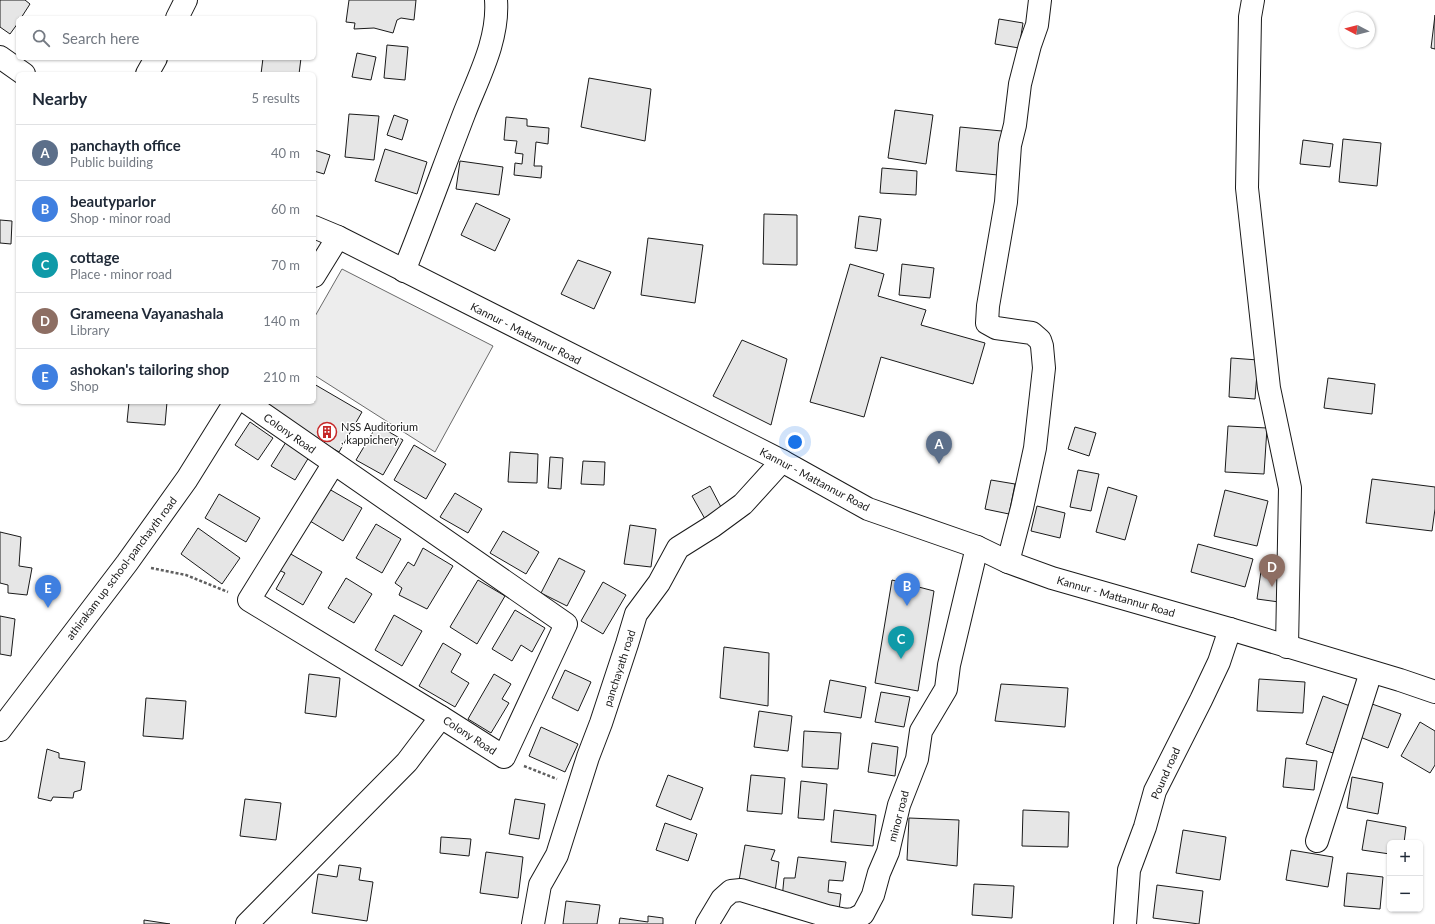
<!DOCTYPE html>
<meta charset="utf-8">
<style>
:root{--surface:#fff;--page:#f6f6f7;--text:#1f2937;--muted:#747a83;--line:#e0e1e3;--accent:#c62828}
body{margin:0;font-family:Lato,sans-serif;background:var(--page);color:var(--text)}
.controls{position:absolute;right:12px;bottom:12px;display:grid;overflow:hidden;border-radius:6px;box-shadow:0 1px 3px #0004}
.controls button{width:36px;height:36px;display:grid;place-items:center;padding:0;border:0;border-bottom:1px solid var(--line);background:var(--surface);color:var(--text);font:20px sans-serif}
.compass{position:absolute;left:1339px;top:12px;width:36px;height:36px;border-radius:50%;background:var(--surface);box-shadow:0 1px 3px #0004;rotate:277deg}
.you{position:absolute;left:795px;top:442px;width:14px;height:14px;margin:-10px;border:3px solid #fff;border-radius:50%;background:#1a73e8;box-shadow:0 0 0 6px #1a73e833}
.badge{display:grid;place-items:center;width:26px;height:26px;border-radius:50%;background:var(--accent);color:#fff;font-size:13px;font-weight:700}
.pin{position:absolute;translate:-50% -33px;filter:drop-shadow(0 1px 2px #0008)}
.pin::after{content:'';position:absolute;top:21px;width:14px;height:12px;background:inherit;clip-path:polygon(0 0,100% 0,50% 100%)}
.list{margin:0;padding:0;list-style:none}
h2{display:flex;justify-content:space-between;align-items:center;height:52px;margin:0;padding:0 16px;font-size:17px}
h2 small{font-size:13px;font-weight:400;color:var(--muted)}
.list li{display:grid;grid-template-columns:26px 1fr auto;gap:12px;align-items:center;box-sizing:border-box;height:56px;padding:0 16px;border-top:1px solid var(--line)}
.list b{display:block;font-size:15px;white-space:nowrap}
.list p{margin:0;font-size:13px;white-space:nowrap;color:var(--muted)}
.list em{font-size:13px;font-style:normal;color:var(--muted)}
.icon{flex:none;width:22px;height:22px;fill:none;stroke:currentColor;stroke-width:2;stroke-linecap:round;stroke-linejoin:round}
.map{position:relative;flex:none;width:1435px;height:924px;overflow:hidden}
.search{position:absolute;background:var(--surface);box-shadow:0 1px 3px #0004;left:16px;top:16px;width:300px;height:44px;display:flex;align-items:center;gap:10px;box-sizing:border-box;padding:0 14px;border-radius:6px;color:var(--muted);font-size:15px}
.panel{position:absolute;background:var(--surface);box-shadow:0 1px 3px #0004;left:16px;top:72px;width:300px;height:332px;border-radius:6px}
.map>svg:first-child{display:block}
</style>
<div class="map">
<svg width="1435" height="924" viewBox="0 0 1435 924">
<rect width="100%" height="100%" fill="#fff"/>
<polygon fill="#ededed" stroke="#6a6a6a" points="342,269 493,346 435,452 314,375 314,318"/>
<g fill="#e6e6e6" stroke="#1a1a1a">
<polygon points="0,0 25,0 30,4 21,18 18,18 18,23 10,34 0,27"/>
<polygon points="349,0 416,0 414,20 401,18 397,20 393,33 374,28 354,29 355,23 346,22"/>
<polygon points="1435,15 1435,49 1431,48"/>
<polygon points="999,19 1023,23 1019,48 995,44"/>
<polygon points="387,45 408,47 405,80 384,78"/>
<polygon points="357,53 376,57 371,80 352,77"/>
<polygon points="263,58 301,58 299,74 261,74"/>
<polygon points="589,78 651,89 645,141 581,127"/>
<polygon points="895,110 933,115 926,164 888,158"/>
<polygon points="349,114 379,116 374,160 345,157"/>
<polygon points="394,115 408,120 402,140 387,135"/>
<polygon points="506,117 527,119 527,126 549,128 548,144 536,142 534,166 542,166 541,178 514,175 515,163 522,164 523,154 515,153 517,141 504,140"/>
<polygon points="960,127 1002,131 998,175 956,171"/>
<polygon points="1343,139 1381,143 1377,186 1339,182"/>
<polygon points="1303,140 1333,144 1330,167 1300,164"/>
<polygon points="385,149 427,162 417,194 375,181"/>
<polygon points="314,150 330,155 324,174 314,171"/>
<polygon points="460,161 503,167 499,195 456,189"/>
<polygon points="882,168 917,171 916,195 880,193"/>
<polygon points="476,203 510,219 495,251 461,235"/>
<polygon points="764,214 797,215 797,265 763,264"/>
<polygon points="859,216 881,219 877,251 855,248"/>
<polygon points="0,220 12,221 11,244 0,243"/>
<polygon points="648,238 703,245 695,303 641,295"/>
<polygon points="578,260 611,272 594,309 561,294"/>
<polygon points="850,264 884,274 878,296 926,310 921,325 985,343 973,384 881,357 864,417 810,402"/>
<polygon points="902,264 934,268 930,298 899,295"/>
<polygon points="742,340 787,359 771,425 713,396"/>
<polygon points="1231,358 1258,360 1255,399 1229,397"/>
<polygon points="1328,378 1375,384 1372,414 1324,408"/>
<polygon points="314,384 362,412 339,452 254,404 255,402 314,402"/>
<polygon points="129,402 167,402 165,425 127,422"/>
<polygon points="250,422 273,438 258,460 235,445"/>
<polygon points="377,425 403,440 383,475 356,460"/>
<polygon points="1228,426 1267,428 1264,474 1225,472"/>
<polygon points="1075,427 1096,433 1089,456 1068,449"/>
<polygon points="286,442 309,457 295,480 271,466"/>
<polygon points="414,445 446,464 426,499 394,480"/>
<polygon points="510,452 538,454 537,483 508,482"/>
<polygon points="550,457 563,458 561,489 548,488"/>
<polygon points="583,461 605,462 604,485 581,484"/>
<polygon points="1078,470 1099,474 1091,511 1070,507"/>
<polygon points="1372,479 1435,487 1435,509 1432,531 1366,523"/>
<polygon points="991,480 1015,484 1009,514 985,509"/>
<polygon points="710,486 722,509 705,519 692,496"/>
<polygon points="1108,487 1137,496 1125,540 1096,532"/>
<polygon points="329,489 362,508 343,541 310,521"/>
<polygon points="1225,490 1268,501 1257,546 1214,536"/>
<polygon points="455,493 482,509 468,533 440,517"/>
<polygon points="219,494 260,518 246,542 205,518"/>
<polygon points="1037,506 1065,513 1060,538 1031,531"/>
<polygon points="376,524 401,539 382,573 356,558"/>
<polygon points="630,525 656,529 651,567 624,564"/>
<polygon points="198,528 240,558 222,584 181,554"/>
<polygon points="503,531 539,552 526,574 490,553"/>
<polygon points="0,532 21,537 19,566 32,568 27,595 8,593 8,585 0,583"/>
<polygon points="1198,544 1253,559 1245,587 1191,572"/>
<polygon points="423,548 453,566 427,609 399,595 402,588 395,583 408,562 414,566"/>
<polygon points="289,553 322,572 303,605 276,589 285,573 279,570"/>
<polygon points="559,558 585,571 567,606 541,593"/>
<polygon points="1261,571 1283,574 1279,602 1257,599"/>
<polygon points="346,578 372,594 354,623 328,608"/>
<polygon points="478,580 505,596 477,644 450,627"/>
<polygon points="892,580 934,591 918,691 875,683"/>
<polygon points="603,582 626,595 603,634 581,621"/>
<polygon points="515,610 545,628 532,652 521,645 512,661 492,649"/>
<polygon points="394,615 422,631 402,666 375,650"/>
<polygon points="0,616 15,619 11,656 0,654"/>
<polygon points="443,643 461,654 451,672 469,683 455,707 419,686"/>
<polygon points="724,647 769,653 768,706 720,698"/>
<polygon points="565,670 591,682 578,711 552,698"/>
<polygon points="309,674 340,678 336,717 305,713"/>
<polygon points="494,674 511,684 502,699 509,703 491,733 468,719"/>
<polygon points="1259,679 1305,682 1303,713 1257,711"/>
<polygon points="830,680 866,687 861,718 824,712"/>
<polygon points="1001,684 1068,688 1065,727 995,721"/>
<polygon points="881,692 910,697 904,727 875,722"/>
<polygon points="1323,696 1350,706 1333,753 1306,744"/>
<polygon points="146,698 186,701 183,739 143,736"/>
<polygon points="1372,704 1401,714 1388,748 1360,737"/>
<polygon points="759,711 792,716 788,751 754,747"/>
<polygon points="1420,722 1435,731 1435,765 1430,773 1401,756"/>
<polygon points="541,727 578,744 565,772 529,756"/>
<polygon points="804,731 841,733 838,769 802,767"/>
<polygon points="872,743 898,747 895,776 868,772"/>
<polygon points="47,749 59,753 59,758 85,762 81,790 74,792 73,798 53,797 51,801 38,798"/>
<polygon points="1286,758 1317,761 1314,790 1283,787"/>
<polygon points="668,775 703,788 691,820 656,806"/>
<polygon points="751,775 785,778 782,814 747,811"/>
<polygon points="1352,777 1383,783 1378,814 1347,808"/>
<polygon points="801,781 827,784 824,820 798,818"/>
<polygon points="245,799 281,803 276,840 240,836"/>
<polygon points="515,799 545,804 539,839 509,834"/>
<polygon points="834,810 876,815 873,846 831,842"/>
<polygon points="1023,810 1069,812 1068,847 1022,846"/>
<polygon points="909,818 959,820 957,866 907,860"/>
<polygon points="1367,820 1406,827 1404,843 1390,843 1390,854 1362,850"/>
<polygon points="665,823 697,834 688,861 656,850"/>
<polygon points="1183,830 1226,837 1220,880 1176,873"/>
<polygon points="441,837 471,839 469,856 440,853"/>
<polygon points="745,845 775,850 771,860 779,862 775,892 738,887"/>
<polygon points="1291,850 1333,857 1328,887 1286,880"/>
<polygon points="486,852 523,857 518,898 480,893"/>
<polygon points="798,857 846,862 843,881 829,880 828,892 841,894 839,910 782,899 784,878 795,878"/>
<polygon points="339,865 361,868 359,880 373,882 367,921 312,913 318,874 337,877"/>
<polygon points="1347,873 1383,877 1380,909 1344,906"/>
<polygon points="974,884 1014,886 1012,918 972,915"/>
<polygon points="1157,885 1203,891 1199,924 1153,918"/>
<polygon points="566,901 600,905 597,924 563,924"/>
<polygon points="648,916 663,918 663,924 619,924 620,918 648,922"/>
<polygon points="144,920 170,924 144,924"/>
</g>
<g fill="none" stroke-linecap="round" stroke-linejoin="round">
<g stroke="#1a1a1a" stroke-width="24">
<g id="street">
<polyline points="1253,0 1250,17 1247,188 1269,388 1290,488 1287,647"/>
<polyline points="177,18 186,0"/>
<polyline points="147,74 156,58"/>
<path d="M 404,271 C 425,219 444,166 464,114 C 478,78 499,40 496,0"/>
<polyline points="314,276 338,237"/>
<polyline points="246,402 566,624 504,757 441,717 249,600 334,463"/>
<polyline points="1008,562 1022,508 1035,448 1044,368 1042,346 1040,340 1032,333 996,328 987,323 988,306 1006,202 1010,145 1015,125 1020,84 1030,45 1037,25 1040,0"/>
<polyline points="0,730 127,563 187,479 235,402"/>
<polyline points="1317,841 1371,672"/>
<polyline points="247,924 407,762 441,717"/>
<polyline points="533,924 540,885 557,855 588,757 601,723 627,644 636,614 659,583 678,548 713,526 743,504 782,461"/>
<polyline points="707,924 722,899 731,891 741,890 827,916 846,920 854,919 863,914 873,895 879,873 888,852 899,805 917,759 921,731 946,689 949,665 977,547"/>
<polyline points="1125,924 1129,870 1145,827 1155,791 1201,700 1219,662 1230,629"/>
</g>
</g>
<g stroke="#1a1a1a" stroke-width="24">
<g id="secondary">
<polyline points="0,57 24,74"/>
<polyline points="314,227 338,237 782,461 868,509 977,547 1008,562 1052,578 1230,629 1400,680 1435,692"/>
</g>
</g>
<g stroke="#5f5f5f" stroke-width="2.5" stroke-dasharray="3 2" stroke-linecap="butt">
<polyline points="151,568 186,575 228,592"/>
<polyline points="524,766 557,779"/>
</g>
<use href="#street" stroke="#fff" stroke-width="22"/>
<use href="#secondary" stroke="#fff" stroke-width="22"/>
</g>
<defs>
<g id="building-ring" transform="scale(1)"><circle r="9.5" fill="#fff" stroke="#c62828" stroke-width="1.5"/><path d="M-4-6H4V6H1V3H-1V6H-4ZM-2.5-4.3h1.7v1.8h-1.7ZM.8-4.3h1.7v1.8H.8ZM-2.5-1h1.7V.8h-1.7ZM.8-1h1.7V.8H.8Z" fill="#c62828"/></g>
</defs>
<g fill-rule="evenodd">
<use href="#building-ring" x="327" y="432"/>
</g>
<g text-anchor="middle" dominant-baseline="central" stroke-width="3" stroke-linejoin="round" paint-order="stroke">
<g font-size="11" fill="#1a1a1a" stroke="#fff">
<text transform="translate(526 333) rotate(27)">Kannur - Mattannur Road</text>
<text transform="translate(290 433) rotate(35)">Colony Road</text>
<text transform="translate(815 479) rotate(28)">Kannur - Mattannur Road</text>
<text transform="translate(121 568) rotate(-53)">athirakam up school-panchayth road</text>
<text transform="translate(1116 596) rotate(16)">Kannur - Mattannur Road</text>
<text transform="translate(619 668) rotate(-72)">panchayath road</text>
<text transform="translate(470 735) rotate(33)">Colony Road</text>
<text transform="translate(1165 773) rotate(-66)">Pound road</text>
<text transform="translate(898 816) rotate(-75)">minor road</text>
</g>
<g font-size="11" fill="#1a1a1a" stroke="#fff" text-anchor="start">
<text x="341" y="426">NSS Auditorium<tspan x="341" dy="13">, kappichery</tspan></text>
</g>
</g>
</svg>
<div class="controls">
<button>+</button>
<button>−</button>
</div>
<svg class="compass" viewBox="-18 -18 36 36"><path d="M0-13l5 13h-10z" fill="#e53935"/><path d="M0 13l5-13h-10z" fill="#747a83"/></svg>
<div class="you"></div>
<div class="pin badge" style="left:939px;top:464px;background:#5c6f8a">A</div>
<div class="pin badge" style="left:907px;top:606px;background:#3f7fe0">B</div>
<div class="pin badge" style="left:901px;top:659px;background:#0f9aa8">C</div>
<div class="pin badge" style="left:1272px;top:587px;background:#8d6e63">D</div>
<div class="pin badge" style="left:48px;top:608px;background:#3f7fe0">E</div>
<div class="search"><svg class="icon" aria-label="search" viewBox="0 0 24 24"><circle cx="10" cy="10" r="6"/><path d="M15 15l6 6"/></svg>Search here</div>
<section class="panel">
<h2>Nearby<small>5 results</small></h2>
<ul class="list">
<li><span class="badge" style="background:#5c6f8a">A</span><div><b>panchayth office</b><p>Public building</p></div><em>40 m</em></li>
<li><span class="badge" style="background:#3f7fe0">B</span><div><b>beautyparlor</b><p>Shop · minor road</p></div><em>60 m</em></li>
<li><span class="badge" style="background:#0f9aa8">C</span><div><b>cottage</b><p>Place · minor road</p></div><em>70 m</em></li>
<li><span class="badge" style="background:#8d6e63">D</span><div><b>Grameena Vayanashala</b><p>Library</p></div><em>140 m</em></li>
<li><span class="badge" style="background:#3f7fe0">E</span><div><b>ashokan's tailoring shop</b><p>Shop</p></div><em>210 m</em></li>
</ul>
</section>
</div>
